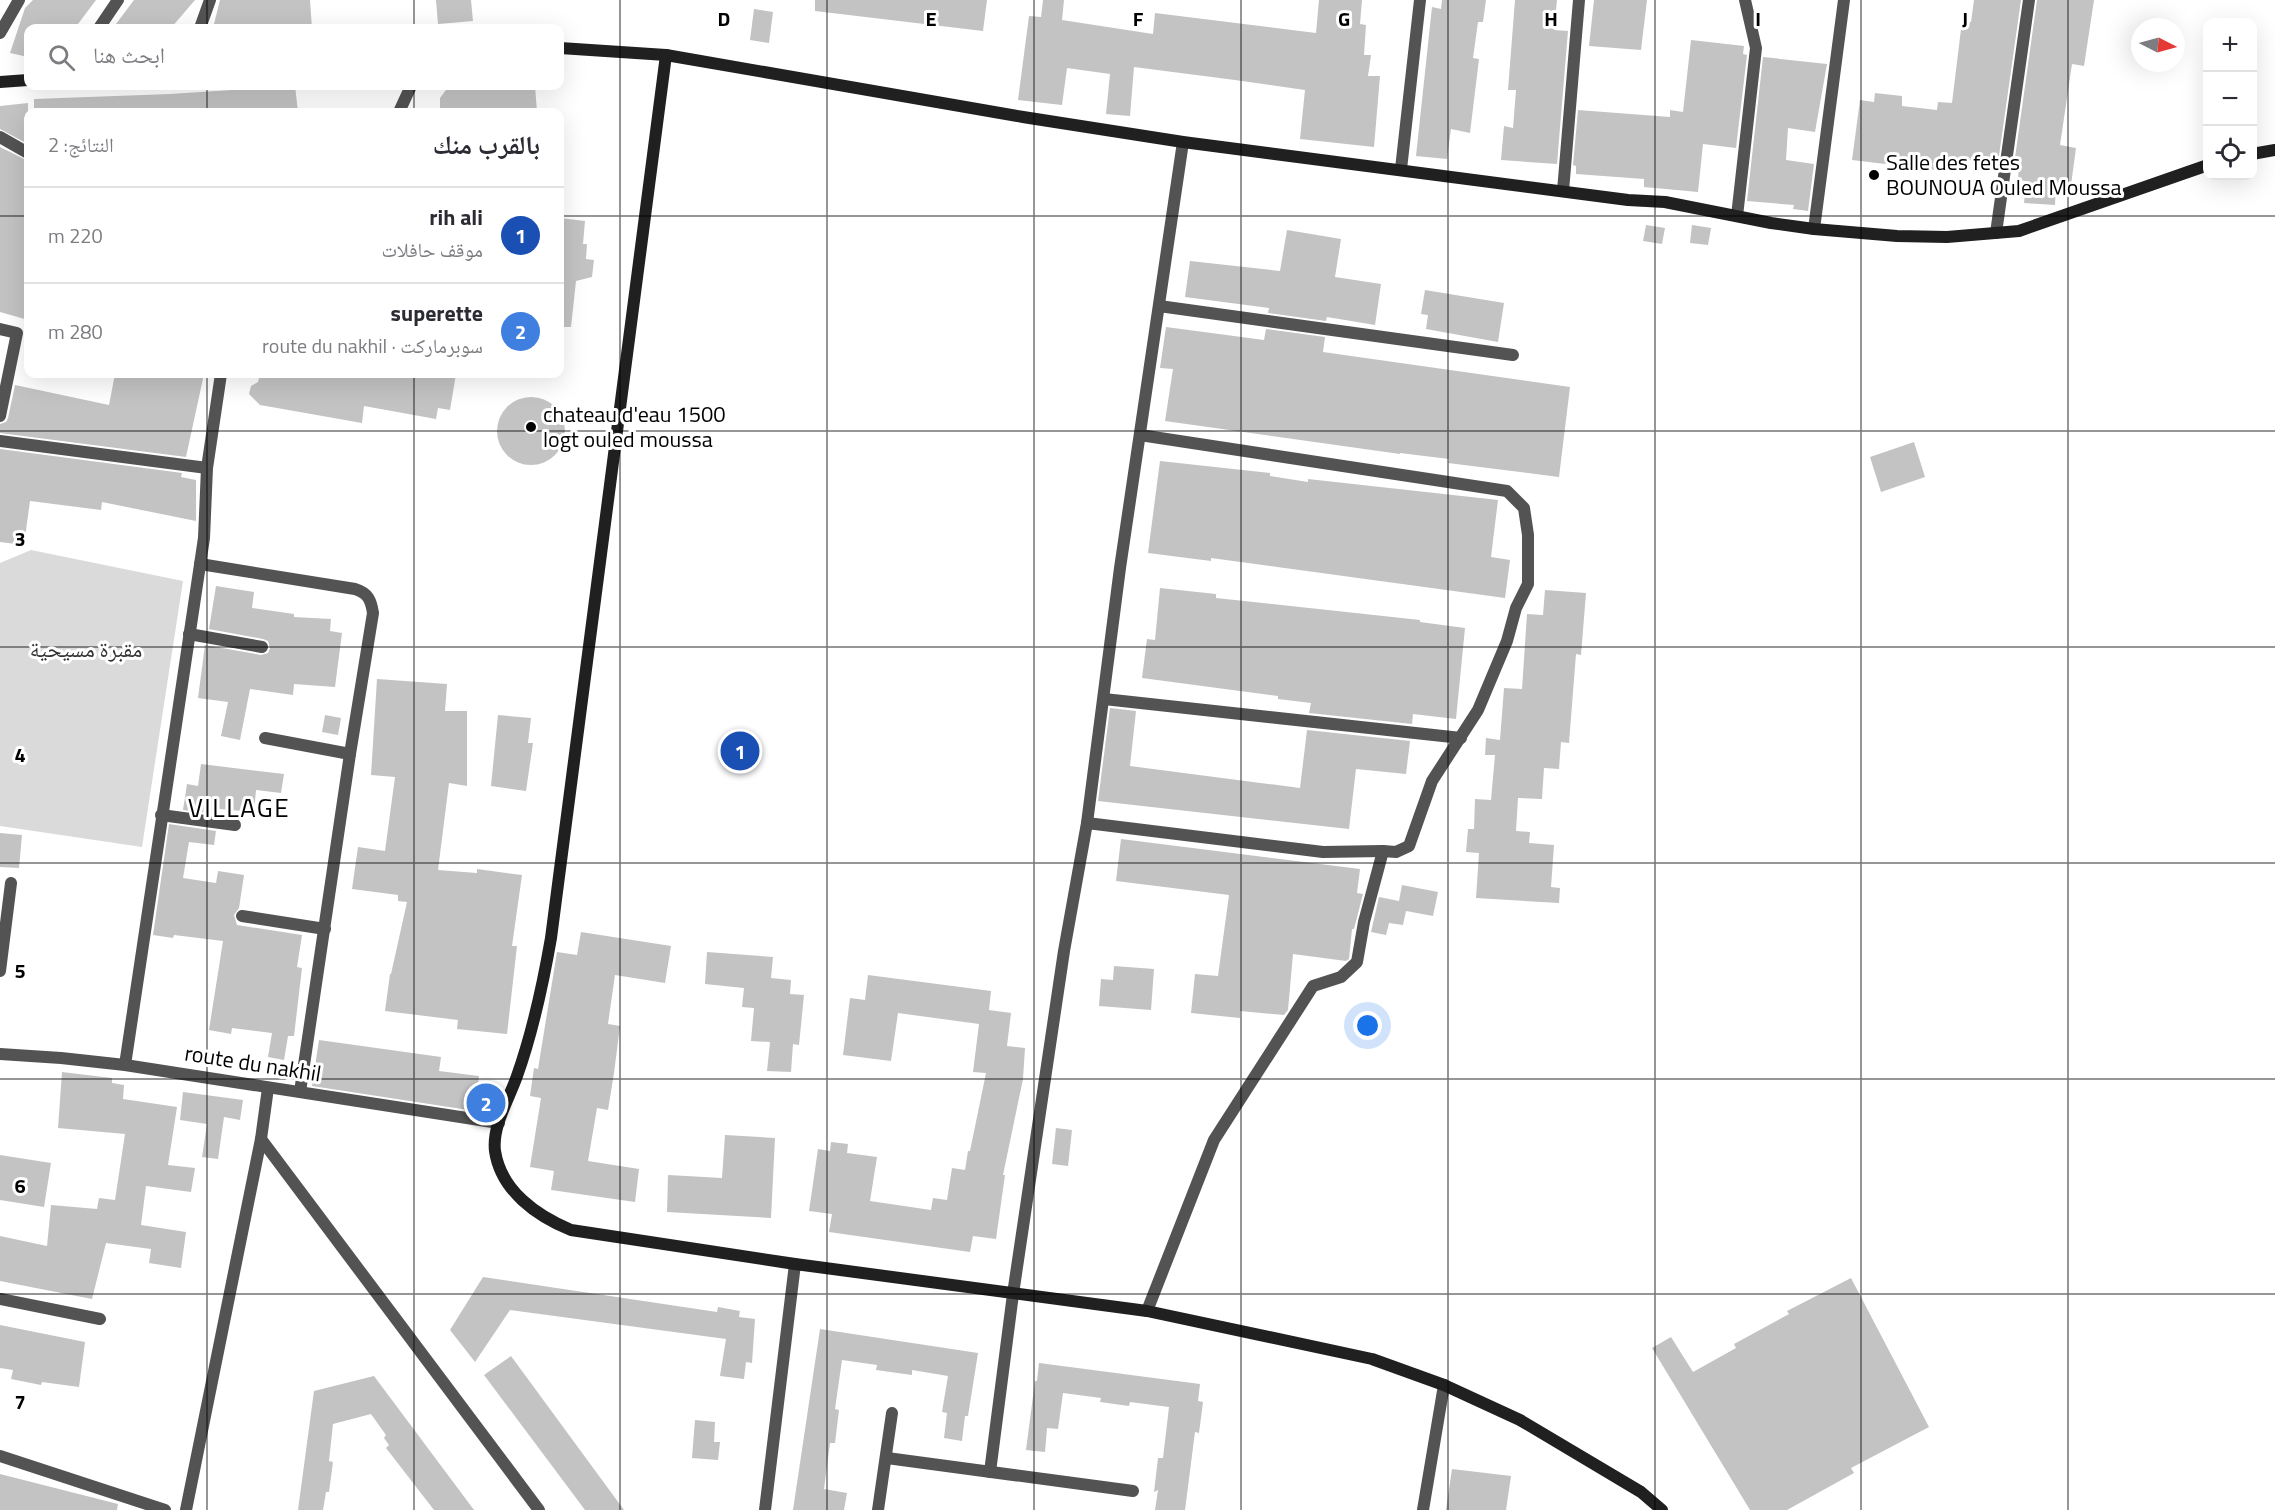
<!DOCTYPE html>
<html lang="ar">
<meta charset="utf-8">
<style>
:root{--surface:#fff;--page:#f7f7f7;--text:#2b2b33;--muted:#7c7c81;--line:#e1e1e2;--accent:#000}
body{margin:0;font-family:"Titillium Web","Noto Naskh Arabic",sans-serif;background:var(--page);color:var(--text);direction:rtl}
.controls{position:absolute;right:18px;top:18px;display:grid;overflow:hidden;border-radius:12px;box-shadow:0 6px 24px #0002}
.controls button{width:54px;height:54px;display:grid;place-items:center;padding:0;border:0;border-bottom:2px solid var(--line);background:var(--surface);color:var(--text);font:30px sans-serif}
.compass{position:absolute;left:2131px;top:18px;width:54px;height:54px;border-radius:50%;background:var(--surface);box-shadow:0 6px 24px #0002;rotate:96deg}
.you{position:absolute;left:1368px;top:1026px;width:21px;height:21px;margin:-15px;border:4px solid #fff;border-radius:50%;background:#1a73e8;box-shadow:0 0 0 9px #1a73e833}
.badge{display:grid;place-items:center;width:39px;height:39px;border-radius:50%;background:var(--accent);color:#fff;font-size:20px;font-weight:700}
.pin{position:absolute;translate:-50% -50%;border:3px solid #fff;box-shadow:0 2px 6px #0006}
.list{margin:0;padding:0;list-style:none}
h2{display:flex;justify-content:space-between;align-items:center;height:78px;margin:0;padding:0 24px;font-size:26px}
h2 small{font-size:20px;font-weight:400;color:var(--muted)}
.list li{display:grid;grid-template-columns:39px 1fr auto;gap:18px;align-items:center;box-sizing:border-box;height:96px;padding:0 24px;border-top:2px solid var(--line)}
.list b{display:block;font-size:22px;white-space:nowrap}
.list p{margin:0;font-size:20px;white-space:nowrap;color:var(--muted)}
.list em{font-size:20px;font-style:normal;color:var(--muted)}
.icon{flex:none;width:33px;height:33px;fill:none;stroke:currentColor;stroke-width:2;stroke-linecap:round;stroke-linejoin:round}
.map{position:relative;flex:none;width:2275px;height:1510px;overflow:hidden;direction:ltr}
.search{position:absolute;background:var(--surface);box-shadow:0 6px 24px #0002;left:24px;top:24px;width:540px;height:66px;display:flex;align-items:center;gap:15px;box-sizing:border-box;padding:0 21px;border-radius:12px;color:var(--muted);font-size:22px}
.panel{position:absolute;background:var(--surface);box-shadow:0 6px 24px #0002;left:24px;top:108px;width:540px;height:270px;border-radius:12px;direction:rtl}
.map>svg:first-child{display:block}
</style>
<div class="map">
<svg width="2275" height="1510" viewBox="0 0 2275 1510">
<rect width="100%" height="100%" fill="#fff"/>
<polygon fill="#dadada" points="31,550 183,581 142,847 0,826 0,563"/>
<g fill="#c3c3c3">
<polygon points="33,0 96,0 75,28 28,28 28,57 10,53 25,8"/>
<polygon points="134,0 195,0 171,28 113,28"/>
<polygon points="220,0 310,0 312,28 213,28"/>
<polygon points="436,0 471,0 473,21 438,24"/>
<polygon points="815,0 987,0 983,31 815,11"/>
<polygon points="1043,0 1064,0 1062,20 1153,34 1155,13 1316,33 1319,0 1362,0 1360,24 1366,25 1364,55 1371,55 1368,76 1380,76 1374,147 1300,139 1305,90 1235,80 1134,67 1130,116 1106,114 1110,74 1067,68 1062,105 1018,100 1029,16 1041,17"/>
<polygon points="1442,0 1486,0 1483,22 1478,22 1473,58 1479,59 1470,133 1451,129 1447,159 1416,156 1432,7 1441,9"/>
<polygon points="1515,0 1557,0 1554,30 1568,31 1557,164 1501,160 1504,126 1513,128 1516,90 1508,90"/>
<polygon points="1594,0 1647,0 1641,50 1589,46"/>
<polygon points="1974,0 2021,0 1998,163 1953,158 1952,172 1852,160 1860,100 1874,102 1875,93 1902,96 1902,106 1937,110 1938,102 1952,103 1962,21 1971,22"/>
<polygon points="2037,0 2094,0 2084,66 2072,64 2060,145 2076,148 2071,185 2056,183 2055,205 2024,203 2026,181 2018,180 2019,166 2014,165"/>
<polygon points="754,9 773,12 769,43 750,40"/>
<polygon points="1691,40 1744,46 1743,54 1747,55 1736,148 1703,144 1698,192 1644,187 1644,179 1576,174 1576,166 1573,165 1578,110 1670,117 1670,110 1683,112"/>
<polygon points="1763,57 1827,64 1815,132 1788,128 1786,160 1814,164 1808,211 1793,209 1794,205 1747,201"/>
<polygon points="295,86 298,112 34,112 34,99 170,94"/>
<polygon points="449,86 535,86 537,112 440,112 440,98"/>
<polygon points="28,103 28,144 0,129 0,106"/>
<polygon points="0,147 28,161 28,320 0,312"/>
<polygon points="560,218 585,221 583,244 587,244 586,259 594,260 592,277 576,281 571,327 560,327"/>
<polygon points="1646,225 1665,228 1662,244 1643,241"/>
<polygon points="1692,225 1711,228 1708,245 1690,243"/>
<polygon points="1287,230 1341,239 1335,277 1381,284 1375,325 1327,317 1326,321 1268,313 1269,308 1185,297 1190,261 1280,271"/>
<polygon points="1425,290 1504,303 1498,342 1426,329 1428,315 1421,314"/>
<polygon points="1166,327 1264,340 1266,329 1325,337 1323,352 1570,387 1559,477 1448,463 1449,459 1400,453 1400,454 1165,421 1173,369 1160,368"/>
<polygon points="115,374 204,374 186,457 0,433 0,424 6,422 8,418 15,385 109,405"/>
<polygon points="260,374 456,374 450,410 438,408 436,419 364,406 362,423 260,405 249,394 251,386 258,382"/>
<circle cx="531" cy="431" r="34"/>
<polygon points="1914,442 1925,477 1881,492 1870,457"/>
<polygon points="0,449 182,473 181,477 196,480 196,521 102,502 101,510 30,501 24,545 0,542"/>
<polygon points="1160,461 1270,473 1270,476 1308,482 1308,479 1498,500 1491,557 1510,560 1505,598 1211,558 1211,561 1148,553"/>
<polygon points="216,586 254,592 252,608 294,614 294,617 331,619 330,631 342,633 335,687 294,684 293,695 250,689 240,740 221,736 228,702 198,698 205,645 261,655 268,653 270,648 268,641 263,639 209,629"/>
<polygon points="1160,588 1216,594 1216,598 1420,620 1420,622 1465,628 1456,719 1413,714 1412,724 1309,713 1311,703 1278,699 1278,696 1142,678 1147,639 1155,640"/>
<polygon points="1545,590 1586,593 1581,655 1576,654 1569,743 1561,742 1559,769 1544,768 1542,799 1518,798 1516,831 1530,832 1529,843 1554,845 1551,887 1560,888 1559,903 1476,898 1479,853 1466,852 1468,829 1474,829 1475,799 1491,800 1495,755 1485,755 1486,738 1500,740 1504,688 1522,689 1527,614 1543,615"/>
<polygon points="377,679 447,684 445,711 467,711 467,786 449,783 438,870 477,873 477,869 522,875 512,946 517,946 507,1034 457,1029 458,1020 385,1011 390,974 391,974 407,902 398,901 398,895 352,889 358,847 385,851 395,777 371,775"/>
<polygon points="1110,708 1136,711 1130,766 1300,788 1307,730 1410,741 1406,774 1356,769 1349,829 1098,801"/>
<polygon points="325,715 341,718 338,735 322,732"/>
<polygon points="498,715 531,718 528,743 533,743 526,791 491,786"/>
<polygon points="201,764 284,774 281,793 256,790 254,812 219,809 219,814 183,810 187,784 198,786"/>
<polygon points="169,824 216,831 214,845 189,842 183,878 216,883 218,871 244,875 239,908 234,915 237,925 302,935 297,967 302,968 294,1036 288,1036 284,1060 268,1057 272,1033 232,1028 231,1034 209,1030 223,941 174,935 173,938 153,935"/>
<polygon points="0,833 22,835 19,868 0,867"/>
<polygon points="1121,839 1360,869 1357,893 1363,894 1354,929 1352,929 1349,959 1346,961 1293,954 1288,1010 1284,1015 1240,1011 1240,1018 1191,1013 1195,974 1218,976 1229,895 1116,881"/>
<polygon points="1402,885 1438,892 1433,916 1406,911 1403,925 1389,923 1386,935 1371,932 1379,897 1399,901"/>
<polygon points="581,932 671,946 665,983 615,975 608,1024 620,1026 614,1073 608,1110 597,1108 588,1161 639,1169 635,1202 551,1190 554,1171 530,1167 541,1098 530,1096 534,1068 538,1069 557,952 577,955"/>
<polygon points="707,952 773,957 771,978 791,980 790,994 804,995 799,1045 793,1044 791,1072 767,1071 770,1042 751,1041 754,1008 742,1007 744,988 705,984"/>
<polygon points="1114,966 1154,969 1151,1010 1099,1006 1101,979 1113,980"/>
<polygon points="868,975 991,991 989,1010 1011,1013 1007,1046 1025,1048 1023,1079 1003,1175 1005,1175 996,1239 973,1236 970,1252 829,1232 832,1214 809,1211 818,1149 830,1151 831,1142 848,1144 847,1153 877,1157 870,1201 931,1210 933,1198 947,1200 952,1168 965,1170 968,1151 970,1151 986,1073 973,1072 979,1024 898,1013 891,1061 843,1055 850,998 865,1000"/>
<polygon points="319,1040 441,1057 439,1071 479,1076 475,1111 312,1086"/>
<polygon points="62,1072 112,1078 112,1083 124,1085 123,1099 177,1107 168,1165 195,1168 191,1192 146,1186 141,1225 186,1232 181,1268 149,1263 151,1249 106,1243 92,1299 0,1281 0,1236 47,1246 51,1205 97,1209 99,1198 115,1200 125,1134 58,1128"/>
<polygon points="183,1092 243,1100 240,1120 224,1117 218,1159 202,1157 207,1124 180,1120"/>
<polygon points="1056,1128 1072,1130 1068,1166 1052,1164"/>
<polygon points="725,1135 775,1138 771,1218 667,1212 668,1175 722,1178"/>
<polygon points="0,1155 51,1163 44,1207 0,1200"/>
<polygon points="483,1277 717,1312 718,1307 740,1311 739,1317 755,1319 752,1363 746,1362 744,1379 720,1376 726,1339 510,1310 475,1362 450,1330"/>
<polygon points="1851,1278 1929,1427 1851,1468 1854,1473 1787,1510 1750,1510 1652,1348 1671,1337 1693,1372 1736,1348 1734,1344 1789,1314 1787,1311"/>
<polygon points="0,1325 85,1342 79,1387 42,1382 41,1385 11,1379 13,1370 0,1368"/>
<polygon points="820,1329 978,1353 968,1416 965,1416 962,1441 944,1438 947,1413 942,1412 948,1376 912,1370 912,1375 876,1370 877,1365 842,1360 835,1409 839,1410 835,1443 830,1443 824,1489 847,1493 844,1510 793,1510"/>
<polygon points="511,1356 624,1510 585,1510 484,1375"/>
<polygon points="1039,1363 1200,1384 1198,1401 1203,1402 1199,1433 1195,1432 1185,1510 1155,1510 1158,1490 1154,1492 1158,1458 1163,1458 1169,1407 1130,1402 1129,1406 1100,1402 1101,1398 1063,1393 1058,1429 1047,1428 1045,1452 1026,1450 1035,1381 1037,1381"/>
<polygon points="374,1376 474,1510 434,1510 386,1448 389,1445 384,1438 386,1435 371,1414 333,1424 329,1461 333,1462 329,1492 326,1492 323,1510 298,1510 314,1391"/>
<polygon points="695,1420 715,1422 714,1442 720,1442 718,1460 692,1458"/>
<polygon points="1452,1469 1511,1476 1506,1510 1446,1510"/>
<polygon points="0,1474 118,1504 117,1510 0,1510"/>
</g>
<g fill="none" stroke-linecap="round" stroke-linejoin="round">
<polyline stroke="#535353" stroke-width="12" points="0,971 11,883"/>
<g stroke="#535353" stroke-width="12">
<polyline points="99,28 118,0"/>
<polyline points="200,28 210,0"/>
<polyline points="0,33 19,0"/>
<polyline points="399,112 411,86"/>
<polyline points="0,137 28,153"/>
<polyline points="1401,169 1420,0"/>
<polyline points="1563,191 1579,0"/>
<polyline points="1737,216 1756,48 1745,0"/>
<polyline points="1814,229 1844,0"/>
<polyline points="1996,233 2029,0"/>
<polyline points="1159,306 1513,355"/>
<polyline points="0,329 17,333 0,416"/>
<polyline points="1140,435 1507,491 1524,508 1528,535 1528,584 1516,608 1507,641 1478,710 1432,781 1409,846 1396,852 1383,851 1364,922 1357,962 1341,977 1313,986 1214,1140 1147,1311"/>
<polyline points="0,441 207,468"/>
<path d="M 200,564 L 355,589 C 368,593 371,600 373,613 L 350,754 L 300,1092"/>
<polyline points="189,634 262,647"/>
<polyline points="1104,699 1461,738"/>
<polyline points="265,738 350,754"/>
<polyline points="161,815 235,825"/>
<polyline points="1087,823 1323,852 1383,851"/>
<polyline points="242,916 325,929"/>
<polyline points="0,1054 61,1058 125,1065 499,1123"/>
<polyline points="125,1065 204,538 207,468 221,374"/>
<polyline points="261,1139 539,1510"/>
<polyline points="0,1299 100,1319"/>
<polyline points="0,1456 165,1510"/>
<polyline points="887,1458 1133,1491"/>
<polyline points="990,1472 1013,1294 1064,951 1087,823 1120,568 1183,142"/>
<polyline points="186,1510 261,1139 268,1088"/>
<polyline points="765,1510 795,1264"/>
<polyline points="878,1510 892,1413"/>
<polyline points="1423,1510 1444,1385"/>
</g>
<g stroke="#202020" stroke-width="12">
<polyline points="560,48 666,55 1023,117 1183,142 1628,200 1665,202 1771,223 1814,229 1897,236 1947,237 2019,231 2208,165"/>
<path d="M 666,55 L 551,938 C 543,984 533,1031 517,1076 C 509,1099 492,1126 495,1151 C 501,1191 537,1216 571,1230 L 795,1264 L 1147,1311 L 1372,1359 L 1444,1385 L 1520,1420 L 1641,1492 L 1662,1510"/>
<polyline points="0,82 28,80"/>
<polyline points="2252,154 2275,150"/>
</g>
</g>
<path fill="none" stroke="#000" stroke-width="1.5" stroke-opacity="0.55" d="M 207,0 L 207,28M 414,0 L 414,28M 620,0 L 620,1510M 827,0 L 827,1510M 1034,0 L 1034,1510M 1241,0 L 1241,1510M 1448,0 L 1448,1510M 1655,0 L 1655,1510M 1861,0 L 1861,1510M 2068,0 L 2068,1510M 207,86 L 207,112M 414,86 L 414,112M 0,216 L 28,216M 560,216 L 2275,216M 207,374 L 207,1510M 414,374 L 414,1510M 0,431 L 2275,431M 0,647 L 2275,647M 0,863 L 2275,863M 0,1079 L 2275,1079M 0,1294 L 2275,1294"/>
<g fill="#000" stroke="#fff" stroke-width="2">
<circle cx="1874" cy="175" r="6"/>
<circle cx="531" cy="427" r="6"/>
</g>
<g text-anchor="middle" dominant-baseline="central" stroke-width="6" stroke-linejoin="round" paint-order="stroke">
<g font-size="22" fill="#000" stroke="#fff" text-anchor="start">
<text x="1886" y="162">Salle des fetes<tspan x="1886" dy="25">BOUNOUA Ouled Moussa</tspan></text>
<text x="543" y="414">chateau d'eau 1500<tspan x="543" dy="25">logt ouled moussa</tspan></text>
</g>
<g font-size="22" fill="#313131" stroke="#fff">
<text x="86" y="649">مقبرة مسيحية</text>
</g>
<g font-size="22" fill="#000" stroke="#fff">
<text transform="translate(253 1063) rotate(9)">route du nakhil</text>
</g>
<g font-size="26" letter-spacing="1.5" fill="#000" stroke="#fff">
<text x="239" y="807">VILLAGE</text>
</g>
</g>
<g font-size="20" text-anchor="middle" font-weight="bold" fill="#000" stroke="#fff" stroke-width="6" stroke-linejoin="round" paint-order="stroke">
<text x="724" y="26">D</text>
<text x="931" y="26">E</text>
<text x="1138" y="26">F</text>
<text x="1344" y="26">G</text>
<text x="1551" y="26">H</text>
<text x="1758" y="26">I</text>
<text x="1965" y="26">J</text>
<text x="20" y="546">3</text>
<text x="20" y="762">4</text>
<text x="20" y="978">5</text>
<text x="20" y="1193">6</text>
<text x="20" y="1409">7</text>
</g>
</svg>
<div class="controls">
<button>+</button>
<button>−</button>
<button><svg class="icon" aria-label="locate" viewBox="0 0 24 24"><circle cx="12" cy="12" r="6"/><path d="M12 2v4M12 18v4M2 12h4M18 12h4"/></svg></button>
</div>
<svg class="compass" viewBox="-18 -18 36 36"><path d="M0-13l5 13h-10z" fill="#e53935"/><path d="M0 13l5-13h-10z" fill="#7c7c81"/></svg>
<div class="you"></div>
<div class="pin badge" style="left:740px;top:751px;background:#1a4fb4">1</div>
<div class="pin badge" style="left:486px;top:1103px;background:#3f7fe0">2</div>
<div class="search"><svg class="icon" aria-label="search" viewBox="0 0 24 24"><circle cx="10" cy="10" r="6"/><path d="M15 15l6 6"/></svg>ابحث هنا</div>
<section class="panel">
<h2>بالقرب منك<small>النتائج: 2</small></h2>
<ul class="list">
<li><span class="badge" style="background:#1a4fb4">1</span><div><b>rih ali</b><p>موقف حافلات</p></div><em>220 m</em></li>
<li><span class="badge" style="background:#3f7fe0">2</span><div><b>superette</b><p>سوبرماركت · route du nakhil</p></div><em>280 m</em></li>
</ul>
</section>
</div>
